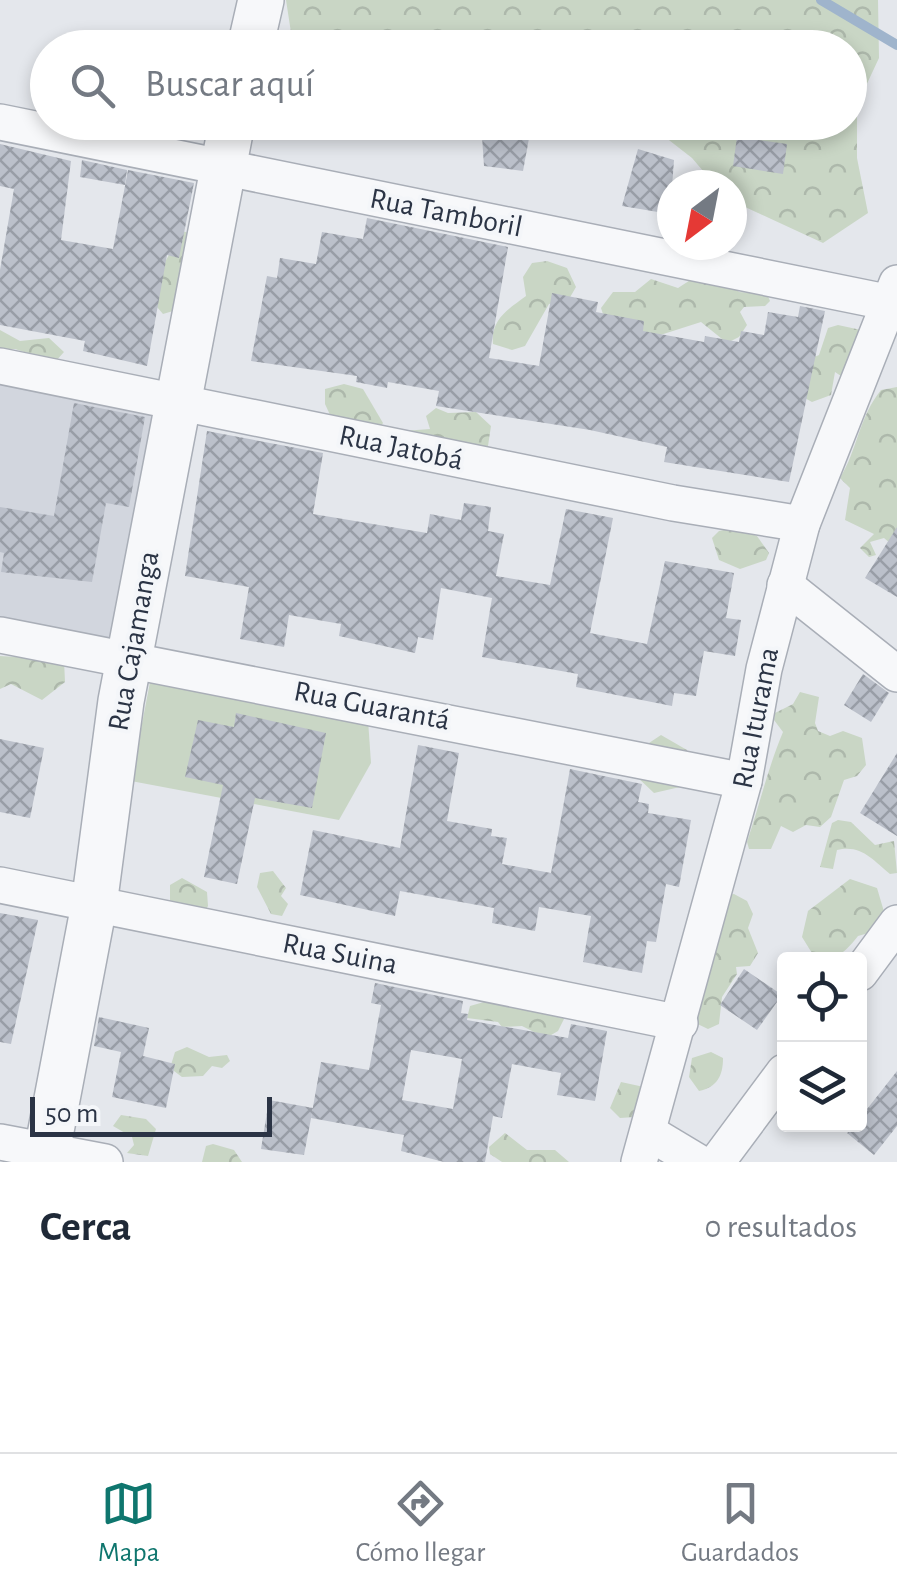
<!DOCTYPE html>
<html lang="es">
<meta charset="utf-8">
<style>
:root{--surface:#fff;--page:#f6f6f7;--text:#1f2937;--muted:#747a83;--line:#e0e1e3;--accent:#0f766e}
body{margin:0;font-family:"Alegreya Sans",sans-serif;background:var(--page);color:var(--text)}
.controls{position:absolute;right:30px;bottom:30px;display:grid;overflow:hidden;border-radius:10px;box-shadow:0 5px 15px #0003}
.controls button{width:90px;height:90px;display:grid;place-items:center;padding:0;border:0;border-bottom:2px solid var(--line);background:var(--surface);color:var(--text);font:50px sans-serif}
.compass{position:absolute;left:657px;top:170px;width:90px;height:90px;border-radius:50%;background:var(--surface);box-shadow:0 5px 15px #0003;rotate:212deg}
.scale{position:absolute;left:30px;bottom:25px;width:242px;box-sizing:border-box;padding-left:10px;border:5px solid #2b3445;border-top:0;font-size:28px;line-height:35px;white-space:nowrap;color:#2b3445;-webkit-text-stroke:8px #f4f6f9;paint-order:stroke}
.list{margin:0;padding:0;list-style:none}
h2{display:flex;justify-content:space-between;align-items:center;height:130px;margin:0;padding:0 40px;font-size:42px}
h2 small{font-size:32px;font-weight:400;color:var(--muted)}
.icon{flex:none;width:55px;height:55px;fill:none;stroke:currentColor;stroke-width:2;stroke-linecap:round;stroke-linejoin:round}
.map{position:relative;flex:none;width:897px;height:1162px;overflow:hidden}
.search{position:absolute;background:var(--surface);box-shadow:0 5px 15px #0003;left:30px;right:30px;top:30px;height:110px;display:flex;align-items:center;gap:25px;box-sizing:border-box;padding:0 35px;border-radius:55px;color:var(--muted);font-size:38px}
.sheet{height:290px;background:var(--surface)}
nav{display:flex;justify-content:space-around;align-items:center;box-sizing:border-box;height:140px;border-top:2px solid var(--line);background:var(--surface);font-size:28px;color:var(--muted)}
nav a{display:grid;justify-items:center;gap:5px}
nav .on{color:var(--accent)}
.map>svg:first-child{display:block}
</style>
<div class="map">
<svg width="897" height="1162" viewBox="0 0 897 1162">
<defs>
<pattern id="forest-crowns" width="20" height="18" patternUnits="userSpaceOnUse" patternTransform="scale(2.5)"><rect width="20" height="18" fill="#c9d6c5"/><path d="M2 6a3 3 0 1 1 6 0M12 15a3 3 0 1 1 6 0" fill="none" stroke="#adb8ab"/></pattern>
<pattern id="building-cross-hatch" width="8" height="8" patternUnits="userSpaceOnUse" patternTransform="scale(2.5)"><rect width="8" height="8" fill="#bbc0ca"/><path d="M0 0l8 8M0 8l8-8" fill="none" stroke="#989da6"/></pattern>
</defs>
<rect width="100%" height="100%" fill="#e4e7ec"/>
<polygon fill="#d2d6de" points="0,379 169,413 113,646 0,621"/>
<g fill="url(#forest-crowns)">
<polygon points="286,0 878,0 879,58 857,105 857,158 868,213 823,243 732,201 732,185 715,185 692,158 647,123 850,122 850,48 380,47 292,39"/>
<polygon points="182,231 189,233 173,311 163,314 157,307 165,262"/>
<path d="M 547,261 L 567,268 L 576,287 L 569,299 L 549,304 L 525,346 L 512,350 L 493,344 C 490,319 510,308 526,296 L 523,277 L 532,263 Z"/>
<polygon points="695,277 730,281 739,292 767,294 770,301 765,306 744,307 740,312 747,325 739,337 727,343 701,322 651,338 603,314 601,308 613,292 635,292 651,279 678,288"/>
<polygon points="838,325 861,330 844,378 835,372 831,395 812,402 803,397 812,358 819,355 828,328"/>
<polygon points="0,330 20,341 49,338 64,352 55,362 15,349 0,350"/>
<polygon points="344,384 363,389 383,423 376,434 331,417 325,404 325,389"/>
<path d="M 897,387 L 897,549 L 884,538 L 870,542 L 876,555 L 869,557 L 860,548 L 874,534 L 845,520 L 850,488 L 840,478 C 857,451 859,417 881,390 Z"/>
<polygon points="436,408 448,413 476,412 491,426 488,446 464,462 403,431 430,429 426,416"/>
<polygon points="733,528 757,536 769,553 766,560 740,569 719,560 712,538 719,531"/>
<polygon points="0,656 64,660 65,682 42,700 11,684 0,689"/>
<path d="M 800,692 L 819,697 L 815,723 L 818,731 L 830,736 L 843,731 L 862,738 L 866,765 L 857,776 L 844,780 L 831,817 L 820,827 L 806,825 L 793,832 L 781,826 L 771,849 L 749,849 L 747,842 C 760,803 768,768 783,732 L 774,720 L 775,713 L 793,704 Z"/>
<polygon points="661,735 687,750 693,784 654,793 635,775 637,751"/>
<path d="M 838,820 L 851,822 L 875,845 L 894,841 L 897,873 L 890,874 C 873,860 861,844 837,850 L 833,869 L 820,867 L 832,823 Z"/>
<polygon points="273,871 286,888 281,896 288,904 282,916 271,914 257,887 260,873"/>
<polygon points="182,878 207,892 208,906 202,916 170,905 170,885"/>
<path d="M 850,879 L 877,888 L 885,915 L 872,932 L 858,936 C 846,951 836,962 815,958 L 802,937 L 808,911 Z"/>
<polygon points="734,894 747,901 753,914 748,928 758,953 750,966 736,967 737,974 722,997 719,1024 708,1029 683,1017 712,898"/>
<polygon points="491,1000 567,1013 558,1031 546,1038 522,1026 502,1027 498,1022 467,1018 470,1006"/>
<polygon points="187,1047 209,1057 227,1055 230,1061 222,1068 212,1066 203,1076 182,1077 170,1068 175,1052"/>
<path d="M 711,1052 L 723,1058 C 723,1076 717,1087 699,1091 L 689,1077 L 692,1058 Z"/>
<polygon points="621,1082 644,1087 635,1117 620,1118 610,1108"/>
<polygon points="121,1115 146,1119 156,1129 148,1156 127,1153 134,1145 132,1137 113,1126"/>
<polygon points="505,1133 527,1150 555,1150 569,1162 502,1162 490,1154 489,1147"/>
<polygon points="213,1144 234,1150 242,1162 202,1162 206,1146"/>
</g>
<polygon fill="#c9d6c5" points="151,677 368,720 371,763 339,820 131,781"/>
<g fill="none" stroke-linecap="round" stroke-linejoin="round">
<polyline stroke="#9fb4cc" stroke-width="10" points="821,0 897,45"/>
</g>
<g fill="url(#building-cross-hatch)" fill-rule="evenodd">
<polygon points="481,122 532,122 523,171 484,166"/>
<polygon points="737,137 787,144 783,174 733,166"/>
<polygon points="0,144 71,161 61,240 113,249 128,170 194,183 179,258 167,255 147,366 83,351 85,341 0,325 0,270 14,189 0,186"/>
<polygon points="638,149 674,160 670,214 622,206"/>
<polygon points="82,160 127,170 125,185 80,177"/>
<polygon points="367,218 508,247 489,358 539,366 552,293 598,302 596,312 644,321 643,331 704,342 705,336 739,342 741,331 764,335 768,312 798,317 800,306 825,311 789,482 664,462 667,447 590,430 436,406 439,391 388,382 387,388 356,382 357,376 251,361 267,276 277,278 280,258 316,264 322,232 363,239"/>
<polygon points="74,403 145,417 129,507 106,503 92,582 1,572 4,553 0,552 0,507 54,516"/>
<polygon points="207,431 323,453 313,514 427,533 430,514 461,520 464,503 491,507 488,531 504,534 496,576 550,585 566,509 613,518 590,633 647,644 665,561 734,573 726,618 741,620 735,656 704,651 696,696 674,693 672,706 576,687 578,674 482,657 492,598 441,588 433,640 418,637 415,653 339,636 341,624 289,615 284,647 240,639 249,587 185,576"/>
<polygon points="897,527 897,597 865,578"/>
<polygon points="863,674 889,693 871,722 844,705"/>
<polygon points="236,713 326,733 312,808 255,798 237,884 204,877 223,785 185,777 198,720 234,727"/>
<polygon points="0,739 44,748 30,818 0,812"/>
<polygon points="418,745 459,753 447,821 492,829 491,836 507,838 502,864 551,873 570,769 642,784 638,802 649,804 648,813 691,820 679,887 666,884 656,942 647,941 642,973 583,962 591,916 539,907 535,931 492,923 494,908 400,891 395,916 300,895 313,830 400,848"/>
<polygon points="897,753 897,836 860,813"/>
<polygon points="0,913 38,920 11,1044 0,1042"/>
<polygon points="744,969 782,995 757,1030 720,1005"/>
<path d="M 375,983 L 463,1001 L 461,1013 L 468,1014 L 467,1020 L 568,1038 L 571,1024 L 607,1031 L 595,1101 L 557,1095 L 561,1073 L 512,1064 L 502,1118 L 493,1116 L 485,1162 L 444,1162 L 401,1151 L 404,1135 L 311,1118 L 321,1062 L 369,1070 L 381,1005 L 371,1003 ZM 411,1050 L 462,1059 L 453,1109 L 402,1100 Z"/>
<polygon points="99,1017 149,1028 143,1056 175,1064 166,1108 112,1097 121,1052 94,1046"/>
<polygon points="897,1071 897,1126 874,1155 847,1133 860,1124 860,1118"/>
<polygon points="269,1100 313,1108 304,1155 261,1149"/>
</g>
<g fill="none" stroke-linecap="round" stroke-linejoin="round">
<g stroke="#a9aeb7" stroke-width="38">
<g id="minor">
<polyline points="0,122 891,303"/>
<polyline points="0,366 673,503 802,524"/>
<polyline points="785,585 897,674"/>
<polyline points="0,635 744,781"/>
<polyline points="0,885 680,1023"/>
<polyline points="860,973 897,923"/>
<polyline points="648,1132 698,1162"/>
<polyline points="0,1142 105,1162"/>
<polyline points="639,1162 744,781 764,669 802,524 897,283"/>
<polyline points="717,1162 784,1072"/>
</g>
</g>
<g stroke="#a9aeb7" stroke-width="48">
<g id="tertiary">
<polyline points="250,48 261,0"/>
<polyline points="45,1162 94,905 121,701 232,122"/>
</g>
</g>
<use href="#minor" stroke="#f7f8fa" stroke-width="35"/>
<use href="#tertiary" stroke="#f7f8fa" stroke-width="45"/>
</g>
<g text-anchor="middle" dominant-baseline="central" stroke-width="8" stroke-linejoin="round" paint-order="stroke">
<g font-size="30" fill="#2b3445" stroke="#f4f6f9">
<text transform="translate(446 213) rotate(11)">Rua Tamboril</text>
<text transform="translate(401 448) rotate(12)">Rua Jatobá</text>
<text transform="translate(134 641) rotate(-80)">Rua Cajamanga</text>
<text transform="translate(372 706) rotate(11)">Rua Guarantá</text>
<text transform="translate(756 718) rotate(-79)">Rua Iturama</text>
<text transform="translate(340 954) rotate(11)">Rua Suina</text>
</g>
</g>
</svg>
<div class="controls">
<button><svg class="icon" aria-label="locate" viewBox="0 0 24 24"><circle cx="12" cy="12" r="6"/><path d="M12 2v4M12 18v4M2 12h4M18 12h4"/></svg></button>
<button><svg class="icon" aria-label="layers" viewBox="0 0 24 24"><path d="M12 4l9 5-9 5-9-5zM3 14l9 5 9-5"/></svg></button>
</div>
<svg class="compass" viewBox="-18 -18 36 36"><path d="M0-13l5 13h-10z" fill="#e53935"/><path d="M0 13l5-13h-10z" fill="#747a83"/></svg>
<div class="scale">50 m</div>
<div class="search"><svg class="icon" aria-label="search" viewBox="0 0 24 24"><circle cx="10" cy="10" r="6"/><path d="M15 15l6 6"/></svg>Buscar aquí</div>
</div>
<section class="sheet">
<h2>Cerca<small>0 resultados</small></h2>
<ul class="list">
</ul>
</section>
<nav>
<a class="on"><svg class="icon" aria-label="map" viewBox="0 0 24 24"><path d="M3 6l6-2 6 2 6-2v14l-6 2-6-2-6 2zM9 4v14M15 6v14"/></svg>Mapa</a>
<a><svg class="icon" aria-label="directions" viewBox="0 0 24 24"><path d="M12 3l9 9-9 9-9-9zM9 14v-3h6M13 9l2 2-2 2"/></svg>Cómo llegar</a>
<a><svg class="icon" aria-label="saved" viewBox="0 0 24 24"><path d="M7 4h10v16l-5-4-5 4z"/></svg>Guardados</a>
</nav>
